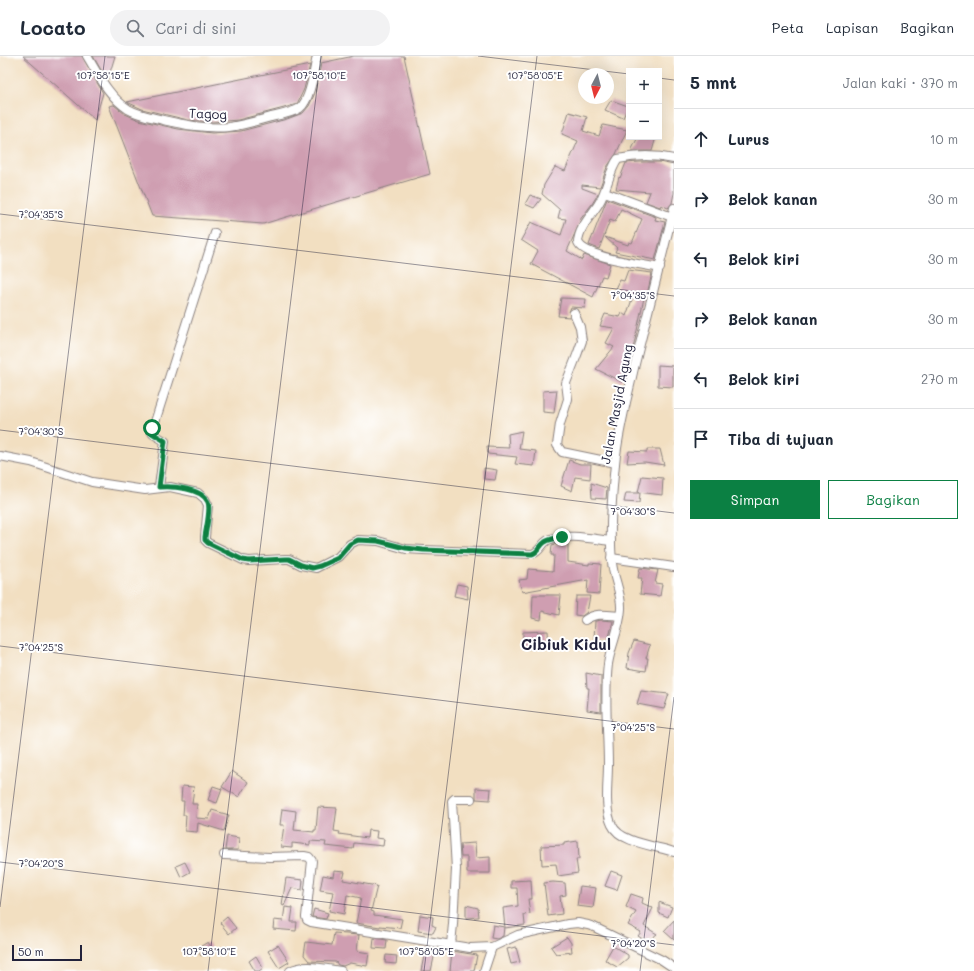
<!DOCTYPE html>
<html lang="id">
<meta charset="utf-8">
<style>
:root{--surface:#fff;--page:#f2f2f3;--text:#1f2937;--muted:#747a83;--line:#e0e1e3;--accent:#0b8043}
body{margin:0;font-family:Mali,sans-serif;background:var(--page);color:var(--text)}
.controls{position:absolute;right:12px;top:12px;display:grid;overflow:hidden;border-radius:0px;box-shadow:0 4px 16px #0002}
.controls button{width:36px;height:36px;display:grid;place-items:center;padding:0;border:0;border-bottom:1px solid var(--line);background:var(--surface);color:var(--text);font:20px sans-serif}
.compass{position:absolute;left:578px;top:12px;width:36px;height:36px;border-radius:50%;background:var(--surface);box-shadow:0 4px 16px #0002;rotate:187deg}
.scale{position:absolute;left:12px;bottom:10px;width:70px;box-sizing:border-box;padding-left:4px;border:2px solid #22223b;border-top:0;font-size:11px;line-height:14px;white-space:nowrap;color:#22223b;-webkit-text-stroke:3px #fff;paint-order:stroke}
.stop{position:absolute;width:12px;height:12px;margin:-9px;border:3px solid #0b8043;border-radius:50%;background:#fff}
.stop.end{background:#0b8043;border-color:#fff;box-shadow:0 1px 4px #0008}
.list{margin:0;padding:0;list-style:none}
h2{display:flex;justify-content:space-between;align-items:center;height:52px;margin:0;padding:0 16px;font-size:17px}
h2 small{font-size:13px;font-weight:400;color:var(--muted)}
.list li{display:grid;grid-template-columns:26px 1fr auto;gap:12px;align-items:center;box-sizing:border-box;height:60px;padding:0 16px;border-top:1px solid var(--line)}
.list b{display:block;font-size:15px;white-space:nowrap}
.list em{font-size:13px;font-style:normal;color:var(--muted)}
.actions{display:flex;gap:8px;padding:12px 16px}
.actions a{flex:1;padding:9px 0;border:1px solid var(--accent);border-radius:0px;text-align:center;font-size:14px;color:var(--accent)}
.actions .main{background:var(--accent);color:#fff}
.icon{flex:none;width:22px;height:22px;fill:none;stroke:currentColor;stroke-width:2;stroke-linecap:round;stroke-linejoin:round}
.map{position:relative;flex:none;width:674px;height:915px;overflow:hidden}
header{display:flex;align-items:center;gap:24px;box-sizing:border-box;height:56px;padding:0 20px;background:var(--surface);border-bottom:1px solid var(--line)}
header strong{font-size:19px}
nav{display:flex;gap:22px;margin-inline-start:auto;font-size:14px}
.search{width:280px;height:36px;background:var(--page);display:flex;align-items:center;gap:10px;box-sizing:border-box;padding:0 14px;border-radius:22px;color:var(--muted);font-size:15px}
main{display:flex}
aside{flex:1;background:var(--surface)}
.map>svg:first-child{display:block}
</style>
<header>
<strong>Locato</strong>
<div class="search"><svg class="icon" aria-label="search" viewBox="0 0 24 24"><circle cx="10" cy="10" r="6"/><path d="M15 15l6 6"/></svg>Cari di sini</div>
<nav><a>Peta</a><a>Lapisan</a><a>Bagikan</a></nav>
</header>
<main>
<div class="map">
<svg width="674" height="915" viewBox="0 0 674 915">
<rect width="100%" height="100%" fill="#fff"/>
<filter id="ink" filterUnits="userSpaceOnUse"><feTurbulence type="fractalNoise" baseFrequency=".025" numOctaves="2"/><feDisplacementMap in="SourceGraphic" scale="8" xChannelSelector="R" yChannelSelector="G"/><feConvolveMatrix kernelMatrix="1 2 1 2 8 2 1 2 1" color-interpolation-filters="sRGB"/></filter>
<filter id="wash" filterUnits="userSpaceOnUse"><feTurbulence type="fractalNoise" baseFrequency=".012" numOctaves="4" result="noise"/><feDisplacementMap in="SourceGraphic" scale="16" xChannelSelector="R" yChannelSelector="G"/><feGaussianBlur stdDeviation="0.9" result="paint"/><feColorMatrix in="noise" values="0 0 0 0 0 0 0 0 0 0 0 0 0 0 0 0 0 1.4 0 .05"/><feComposite in="paint" operator="in"/></filter>
<g filter="url(#wash)">
<rect width="100%" height="100%" fill="#f2dfc1"/>
<g id="blocks">
<g fill="#cf9eb1">
<polygon points="23,0 82,0 103,37 95,64"/>
<polygon points="93,0 115,0 108,23 104,19"/>
<polygon points="354,0 404,0 430,118 263,168 152,160 109,50 114,49 125,58 139,64 178,73 212,77 241,75 287,63 303,57 309,50 315,37 321,7"/>
<polygon points="310,9 304,33 297,48 284,52 238,64 212,66 188,64 142,53 127,46"/>
<polygon points="611,44 628,50 623,62 605,54"/>
<polygon points="569,56 587,61 583,75 599,80 603,69 627,74 616,98 607,111 600,131 582,129 582,132 598,138 592,148 579,165 580,166 567,195 582,204 584,199 610,208 606,221 602,220 593,241 531,208 538,195 521,184 531,166 561,179 566,163 558,162 560,154 542,138 544,129 555,111 565,115 578,85 562,78"/>
<polygon points="638,81 656,81 652,95 631,95"/>
<polygon points="639,106 659,106 674,109 674,137 672,147 668,152 661,149 660,151 646,146 650,136 616,133 619,121 620,122 626,107"/>
<polygon points="530,139 541,143 534,152 525,148"/>
<polygon points="607,143 656,161 655,164 665,166 655,204 615,196 617,192 605,181 628,189 629,186 632,187 642,163 621,153 615,166 610,164 599,193 589,189"/>
<polygon points="628,214 652,217 646,243 644,242 631,302 622,326 596,313 614,291 606,287 614,272 600,270 605,258 620,261 622,257 626,260 633,241 615,235 620,224 624,225"/>
<polygon points="561,242 586,243 585,252 571,251 569,256 570,261 558,260"/>
<polygon points="658,309 673,310 673,331 658,330"/>
<polygon points="557,334 554,357 543,356 543,335"/>
<polygon points="522,375 519,393 536,395 534,410 515,408 517,401 488,398 487,391 509,392 508,378"/>
<polygon points="647,393 660,393 664,409 645,406 627,407 629,395 647,396"/>
<polygon points="569,404 580,408 591,408 590,423 575,421 572,435 561,430"/>
<polygon points="484,412 497,414 495,424 484,423"/>
<polygon points="642,420 663,422 662,439 638,436"/>
<polygon points="591,427 607,432 606,443 592,442"/>
<polygon points="626,437 640,437 639,447 624,446"/>
<polygon points="561,487 568,487 568,506 589,509 589,507 601,508 599,538 587,537 588,524 522,536 519,524 527,523 528,513 553,515 554,499 551,499 552,489"/>
<polygon points="640,512 658,514 655,527 662,528 660,540 640,538 642,522 638,522"/>
<polygon points="457,528 467,530 468,543 454,540"/>
<polygon points="533,539 561,539 559,559 542,555 541,564 532,562"/>
<polygon points="576,540 590,540 587,556 582,560 575,559"/>
<polygon points="602,564 613,565 608,585 594,583 595,565"/>
<polygon points="548,575 549,592 523,593 523,576"/>
<polygon points="634,585 650,589 646,602 648,602 646,615 627,612 629,597"/>
<polygon points="586,617 601,620 601,656 587,654 589,632 587,632"/>
<polygon points="641,635 669,638 664,653 637,648"/>
<polygon points="232,715 248,726 239,741 222,731"/>
<polygon points="182,730 194,731 192,748 197,748 196,762 209,763 212,754 229,759 224,775 198,767 197,776 185,775 186,759 183,759 184,745 181,745"/>
<polygon points="213,730 222,733 217,747 208,744"/>
<polygon points="476,732 491,733 490,744 476,743"/>
<polygon points="318,751 337,752 334,775 340,776 339,778 367,782 368,774 377,775 376,782 384,783 383,790 354,787 353,793 325,790 326,786 310,785 310,789 292,787 292,792 281,791 284,769 280,769 282,753 296,755 294,774 314,776 314,774 316,774"/>
<polygon points="227,780 239,782 238,794 225,794"/>
<polygon points="578,785 579,803 576,803 578,817 558,820 556,808 542,809 541,790 564,789 564,787"/>
<polygon points="475,787 476,802 490,801 490,817 467,817 467,801 461,801 460,788"/>
<polygon points="185,806 190,816 181,821 176,810"/>
<polygon points="334,815 345,816 343,824 377,830 371,855 374,856 374,859 402,863 400,872 380,870 380,871 356,867 361,842 347,839 344,858 329,855 333,836 320,834 323,819 333,821"/>
<polygon points="611,815 622,819 617,834 605,830"/>
<polygon points="286,822 303,824 302,834 292,832 284,850 282,849"/>
<polygon points="531,824 532,843 528,843 530,858 524,859 525,869 505,872 503,852 518,850 517,832 511,832 511,825"/>
<polygon points="553,826 565,827 566,839 560,840 562,858 548,860 544,827"/>
<polygon points="580,830 596,832 593,852 577,850"/>
<polygon points="631,838 643,842 642,847 653,852 644,870 657,878 647,886 638,880 641,876 628,869 636,856 626,851"/>
<polygon points="659,846 672,851 668,861 659,857"/>
<polygon points="466,849 478,852 479,861 466,862"/>
<polygon points="285,851 293,852 291,866 297,866 296,875 273,873 274,864 283,865"/>
<polygon points="314,853 328,857 326,863 312,861"/>
<polygon points="420,859 433,861 432,869 436,871 433,877 418,875"/>
<polygon points="227,861 236,872 229,878 220,867"/>
<polygon points="674,864 674,884 664,875"/>
<polygon points="493,869 504,871 503,880 497,883 491,882"/>
<polygon points="334,877 359,879 357,895 369,897 367,910 350,907 343,910 338,909 336,906 309,905 304,899 306,886 332,889"/>
<polygon points="567,881 571,887 572,896 556,898 551,891"/>
<polygon points="374,882 387,884 386,893 373,892"/>
<polygon points="208,886 212,893 201,900 196,893"/>
<polygon points="278,889 289,906 279,912 268,895"/>
<polygon points="426,890 436,892 431,915 421,915"/>
<polygon points="613,890 628,899 628,902 617,911 605,904"/>
<polygon points="516,891 520,906 511,908 507,893"/>
<polygon points="452,895 477,899 474,915 450,915"/>
<polygon points="386,899 397,900 396,908 385,907"/>
<polygon points="256,900 263,912 259,915 255,915 249,905"/>
</g>
</g>
</g>
<g filter="url(#ink)">
<use href="#blocks" fill-opacity="0" stroke="#8a807e" stroke-width="1"/>
<g fill="none" stroke-linecap="round" stroke-linejoin="round">
<g stroke="#8a807e" stroke-width="10">
<g id="street">
<path d="M 87,0 C 98,18 109,41 128,53 C 138,59 151,61 163,64 C 185,69 206,73 229,71 C 243,69 257,65 271,61 C 280,59 292,57 300,52 C 311,43 314,13 317,0"/>
<polyline points="605,136 672,161"/>
<path d="M 674,152 C 661,205 647,258 634,312 C 627,343 618,375 615,408 C 612,438 609,475 612,506 C 613,522 622,537 621,553 C 620,572 611,589 608,608 C 604,641 608,676 608,709 C 608,727 604,753 612,769 C 620,787 657,790 674,796"/>
<path d="M 660,212 C 643,208 584,202 578,186 C 579,171 592,159 599,147 C 607,134 609,115 618,103 C 637,99 655,99 674,103"/>
<polyline points="574,257 580,271 582,285 577,299 566,327 568,343 560,368 557,389 562,396 615,407"/>
<path d="M 0,400 L 31,406 L 92,426 L 145,434 L 170,431 L 198,437 L 205,443 L 208,449 L 205,481 L 205,484 L 208,487 L 243,504 L 249,505 L 285,503 L 289,503 L 301,509 L 316,512 L 338,501 L 350,488 L 358,484 L 378,485 L 406,493 L 423,494 L 532,498 C 540,496 541,488 548,484 C 565,477 594,483 611,485"/>
<polyline points="159,431 165,385 153,378 151,375 155,366 215,177"/>
<polyline points="611,502 674,511"/>
<path d="M 585,564 C 596,556 607,559 620,560"/>
<polyline points="224,799 269,801 304,800 309,801 312,805 306,861 307,864 311,866 470,892 492,891 518,879 568,868 578,867 588,869 594,871 662,904 674,912"/>
<polyline points="451,888 453,868 456,813 452,745 454,743 471,743"/>
<path d="M 290,915 C 304,907 325,913 341,915"/>
<polyline points="484,915 492,891"/>
</g>
</g>
<use href="#street" stroke="#fff" stroke-width="8"/>
</g>
</g>
<g fill="none" stroke-linecap="round" stroke-linejoin="round" filter="url(#ink)">
<path stroke="#0b8043" stroke-width="5" d="M 152,372 L 152,377 L 165,385 L 159,431 C 172,430 202,432 208,446 C 211,454 206,472 205,481 L 205,484 L 208,487 L 243,504 L 249,505 L 285,503 L 289,503 L 301,509 L 312,512 L 320,510 L 338,502 L 350,488 L 358,484 L 378,485 L 406,492 L 423,494 L 532,498 C 539,496 539,490 545,486 C 550,483 556,482 562,481"/>
</g>
<path fill="none" stroke="#22223b" stroke-width="1" stroke-opacity="0.45" d="M 478,0 L 629,18M 659,22 L 674,24M 0,158 L 674,240M 0,374 L 674,457M 0,590 L 674,673M 0,806 L 674,889M 0,851 L 105,0M 208,915 L 321,0M 424,915 L 537,0M 640,915 L 674,641"/>
<g text-anchor="middle" dominant-baseline="central" stroke-width="4" stroke-linejoin="round" paint-order="stroke">
<g font-size="13" fill="#22223b" stroke="#fff">
<text transform="translate(208 57) rotate(2)">Tagog</text>
<text transform="translate(616 348) rotate(-79)">Jalan Masjid Agung</text>
</g>
<g font-size="15" font-weight="bold" fill="#22223b" stroke="#fff">
<text x="566" y="588">Cibiuk Kidul</text>
</g>
</g>
<g font-size="10" text-anchor="middle" fill="#22223b" stroke="#fff" stroke-width="4" stroke-linejoin="round" paint-order="stroke">
<text x="103" y="23">107°58'15"E</text>
<text x="319" y="23">107°58'10"E</text>
<text x="535" y="23">107°58'05"E</text>
<text x="41" y="162">7°04'35"S</text>
<text x="633" y="243">7°04'35"S</text>
<text x="41" y="379">7°04'30"S</text>
<text x="633" y="459">7°04'30"S</text>
<text x="41" y="595">7°04'25"S</text>
<text x="633" y="675">7°04'25"S</text>
<text x="41" y="811">7°04'20"S</text>
<text x="633" y="891">7°04'20"S</text>
<text x="209" y="899">107°58'10"E</text>
<text x="426" y="899">107°58'05"E</text>
</g>
</svg>
<div class="controls">
<button>+</button>
<button>−</button>
</div>
<svg class="compass" viewBox="-18 -18 36 36"><path d="M0-13l5 13h-10z" fill="#e53935"/><path d="M0 13l5-13h-10z" fill="#747a83"/></svg>
<div class="scale">50 m</div>
<div class="stop" style="left:152px;top:372px"></div>
<div class="stop end" style="left:562px;top:481px"></div>
</div>
<aside>
<h2>5 mnt<small>Jalan kaki · 370 m</small></h2>
<ul class="list">
<li><svg class="icon" aria-label="ahead" viewBox="0 0 24 24"><path d="M12 20V5M6 11l6-6 6 6"/></svg><div><b>Lurus</b></div><em>10 m</em></li>
<li><svg class="icon" aria-label="right" viewBox="0 0 24 24"><path d="M7 20v-9h11M14 6l5 5-5 5"/></svg><div><b>Belok kanan</b></div><em>30 m</em></li>
<li><svg class="icon" aria-label="left" viewBox="0 0 24 24"><path d="M17 20v-9H6M10 6l-5 5 5 5"/></svg><div><b>Belok kiri</b></div><em>30 m</em></li>
<li><svg class="icon" aria-label="right" viewBox="0 0 24 24"><path d="M7 20v-9h11M14 6l5 5-5 5"/></svg><div><b>Belok kanan</b></div><em>30 m</em></li>
<li><svg class="icon" aria-label="left" viewBox="0 0 24 24"><path d="M17 20v-9H6M10 6l-5 5 5 5"/></svg><div><b>Belok kiri</b></div><em>270 m</em></li>
<li><svg class="icon" aria-label="arrive" viewBox="0 0 24 24"><path d="M6 21V4h12l-3 4 3 4H6"/></svg><div><b>Tiba di tujuan</b></div></li>
</ul>
<div class="actions"><a class="main">Simpan</a><a>Bagikan</a></div>
</aside>
</main>
